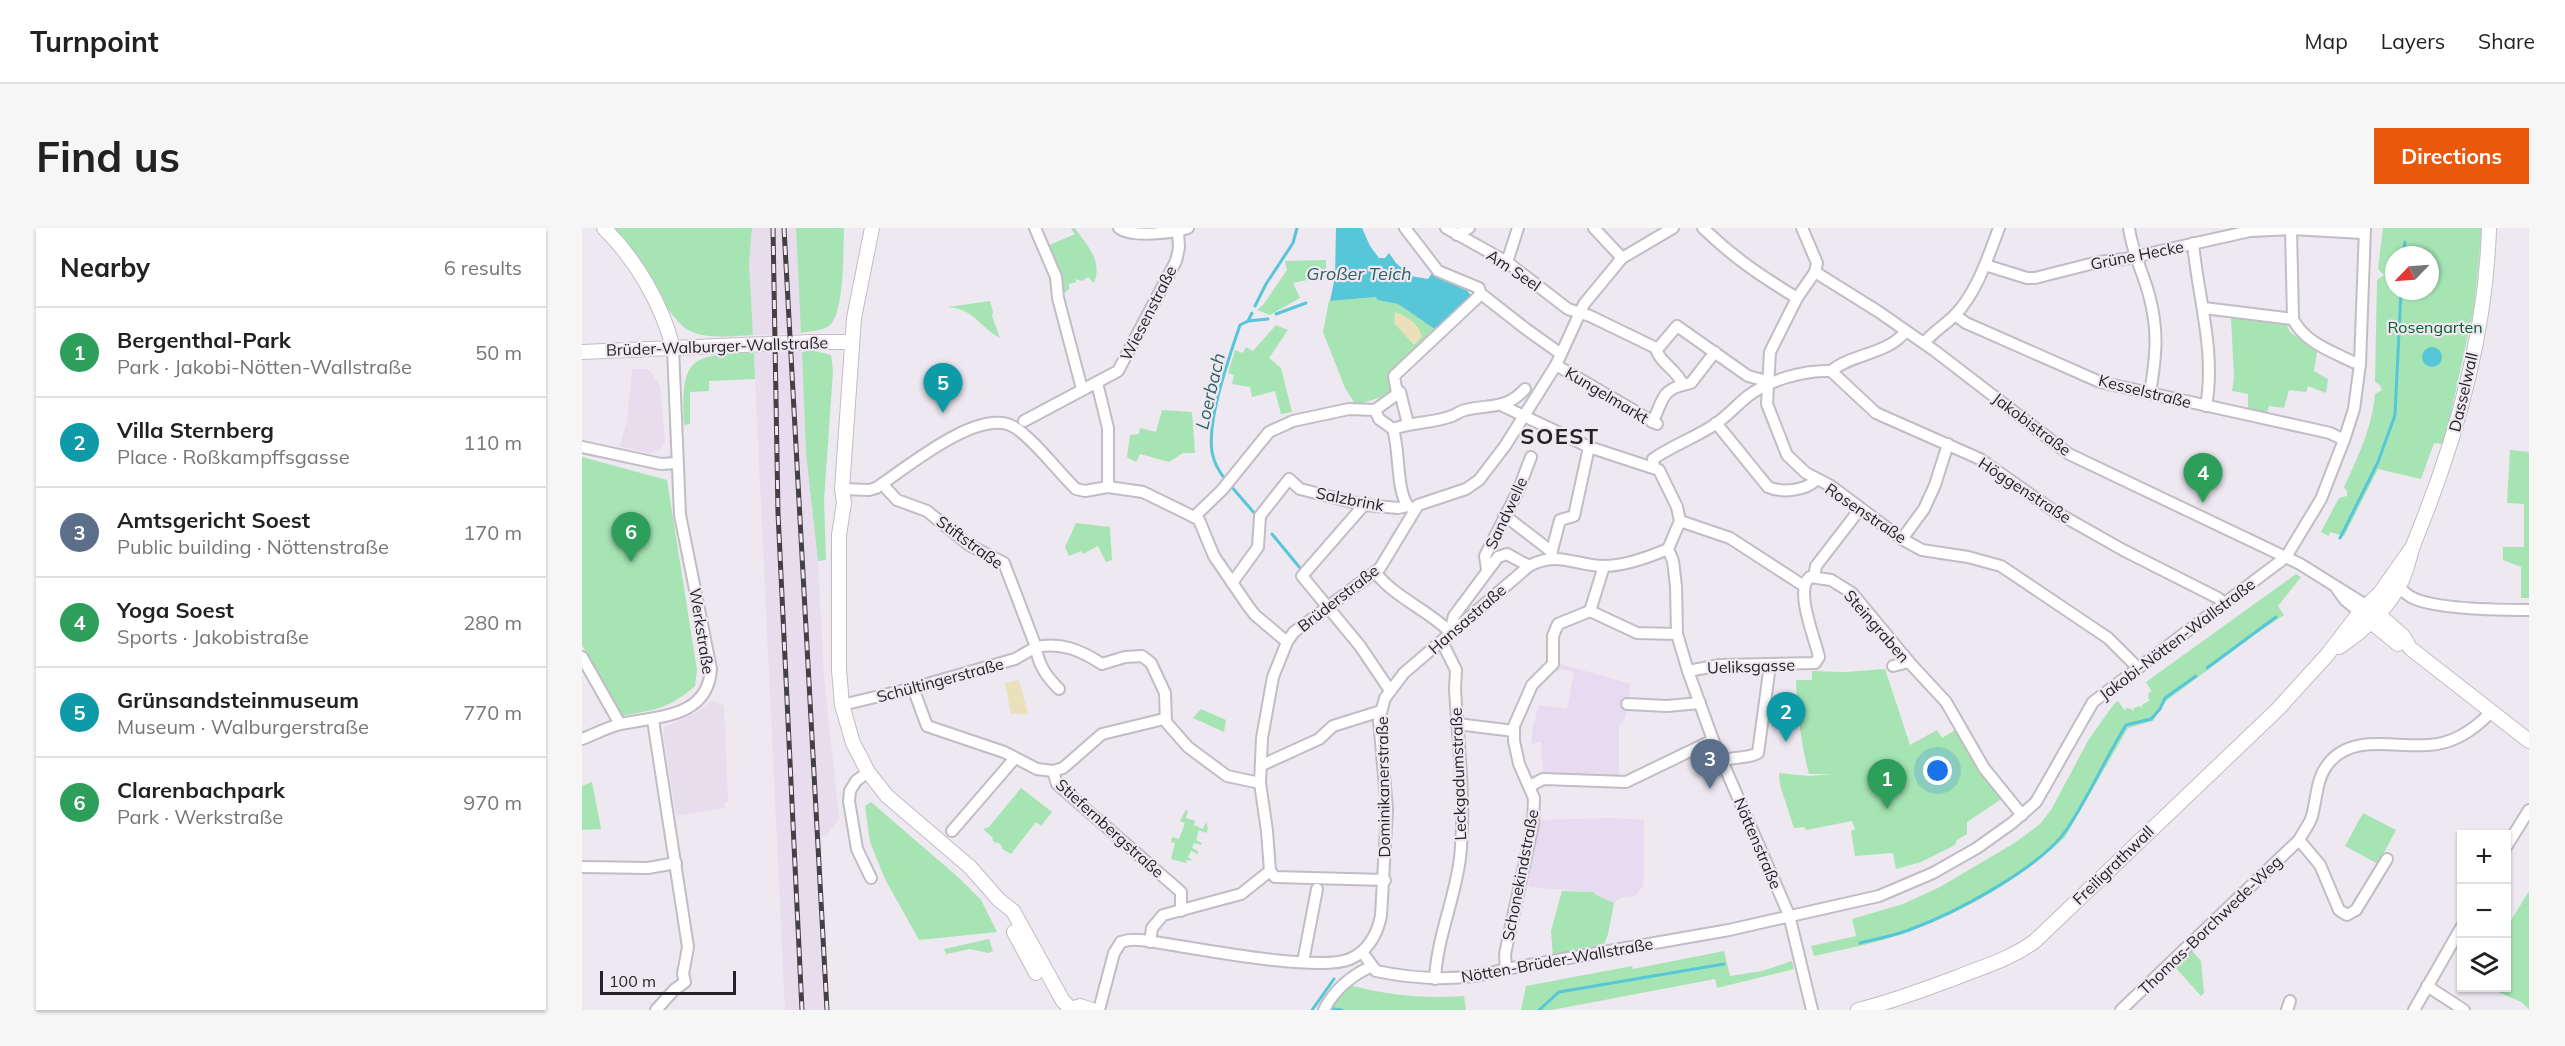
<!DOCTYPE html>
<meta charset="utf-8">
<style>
:root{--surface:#fff;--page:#f6f6f6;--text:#222;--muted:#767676;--line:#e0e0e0;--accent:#ea580c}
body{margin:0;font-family:Mulish,sans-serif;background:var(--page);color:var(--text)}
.controls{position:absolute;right:18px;bottom:18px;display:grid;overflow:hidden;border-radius:0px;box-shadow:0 2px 4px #0004}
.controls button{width:54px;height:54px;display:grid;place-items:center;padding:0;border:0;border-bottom:2px solid var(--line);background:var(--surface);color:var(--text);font:30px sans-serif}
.compass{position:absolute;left:1803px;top:18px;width:54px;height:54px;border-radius:50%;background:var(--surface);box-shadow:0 2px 4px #0004;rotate:245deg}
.scale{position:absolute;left:18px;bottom:15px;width:136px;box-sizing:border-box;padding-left:6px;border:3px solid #252326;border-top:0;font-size:16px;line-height:21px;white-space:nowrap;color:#252326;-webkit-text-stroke:4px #eee8f0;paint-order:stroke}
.you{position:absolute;left:1356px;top:543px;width:21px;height:21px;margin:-15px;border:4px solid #fff;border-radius:50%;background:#1a73e8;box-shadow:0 0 0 9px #1a73e833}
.badge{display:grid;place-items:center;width:39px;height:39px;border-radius:50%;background:var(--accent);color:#fff;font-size:20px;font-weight:700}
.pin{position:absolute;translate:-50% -50px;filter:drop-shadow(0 2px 3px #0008)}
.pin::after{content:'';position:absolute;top:32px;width:21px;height:18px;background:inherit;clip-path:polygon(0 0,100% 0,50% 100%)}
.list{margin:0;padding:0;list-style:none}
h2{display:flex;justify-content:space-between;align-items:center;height:78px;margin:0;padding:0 24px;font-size:26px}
h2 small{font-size:20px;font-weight:400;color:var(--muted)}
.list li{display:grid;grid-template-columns:39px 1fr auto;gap:18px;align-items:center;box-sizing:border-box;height:90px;padding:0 24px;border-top:2px solid var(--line)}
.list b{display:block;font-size:22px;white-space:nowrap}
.list p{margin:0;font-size:20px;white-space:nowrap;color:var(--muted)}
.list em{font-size:20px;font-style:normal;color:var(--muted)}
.icon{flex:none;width:33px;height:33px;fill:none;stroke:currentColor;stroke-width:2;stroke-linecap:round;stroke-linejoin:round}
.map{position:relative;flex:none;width:1947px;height:782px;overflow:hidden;border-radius:0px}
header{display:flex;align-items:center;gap:36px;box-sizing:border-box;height:84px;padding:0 30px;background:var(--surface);border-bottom:2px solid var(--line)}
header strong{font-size:28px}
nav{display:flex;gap:33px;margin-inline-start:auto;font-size:21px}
.intro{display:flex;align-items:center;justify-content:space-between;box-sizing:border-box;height:144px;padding:0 36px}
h1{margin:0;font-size:42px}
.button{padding:15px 27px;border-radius:0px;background:var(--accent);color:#fff;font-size:21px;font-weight:700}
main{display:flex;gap:36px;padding:0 36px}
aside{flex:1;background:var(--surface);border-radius:0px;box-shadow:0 2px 4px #0004}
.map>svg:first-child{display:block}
</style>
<header>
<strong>Turnpoint</strong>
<nav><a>Map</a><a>Layers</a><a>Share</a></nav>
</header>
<div class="intro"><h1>Find us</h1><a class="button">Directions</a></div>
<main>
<aside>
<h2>Nearby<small>6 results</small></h2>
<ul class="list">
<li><span class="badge" style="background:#2e9e5b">1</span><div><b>Bergenthal-Park</b><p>Park · Jakobi-Nötten-Wallstraße</p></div><em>50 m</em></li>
<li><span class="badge" style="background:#0f9aa8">2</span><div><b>Villa Sternberg</b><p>Place · Roßkampffsgasse</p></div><em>110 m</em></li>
<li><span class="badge" style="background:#5c6f8a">3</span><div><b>Amtsgericht Soest</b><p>Public building · Nöttenstraße</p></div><em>170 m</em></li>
<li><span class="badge" style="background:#2e9e5b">4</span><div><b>Yoga Soest</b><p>Sports · Jakobistraße</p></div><em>280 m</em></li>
<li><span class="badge" style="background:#0f9aa8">5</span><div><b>Grünsandsteinmuseum</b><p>Museum · Walburgerstraße</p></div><em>770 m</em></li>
<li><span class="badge" style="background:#2e9e5b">6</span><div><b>Clarenbachpark</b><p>Park · Werkstraße</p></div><em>970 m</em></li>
</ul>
</aside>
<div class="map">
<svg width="1947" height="782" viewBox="0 0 1947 782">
<rect width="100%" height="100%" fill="#eee8f0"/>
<g fill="#e8dded">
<polygon points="170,0 214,0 219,105 171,107 167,36"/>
<polygon points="220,122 224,225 236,333 242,448 257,591 244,608 239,609 247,782 203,782 173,151 172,124"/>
<polygon points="50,141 65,141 69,144 78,159 83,214 76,223 66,225 38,218 45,192"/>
<polygon points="130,472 142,478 146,574 143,574 143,580 94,588 81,504 83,499 114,485"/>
</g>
<g fill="#e6dbf0">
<polygon points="978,436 1049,456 1043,490 1037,498 1037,549 961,547 959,514 949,516 951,499 957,477 985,481 992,444 980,441 975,443"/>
<polygon points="1031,590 1062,592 1062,645 1061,658 1053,668 1038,670 1032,675 1011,666 1011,664 946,659 956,592"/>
</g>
<g fill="#a6e4b4" fill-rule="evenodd">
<path d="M 31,0 L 170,0 L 167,36 L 171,107 C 150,108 125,112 106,102 C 90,94 44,19 31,0 Z"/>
<path d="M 214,0 L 262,0 C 261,20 263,86 247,98 C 239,103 228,103 219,105 Z"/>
<path d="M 493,0 C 505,18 521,32 512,55 L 506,49 L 500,53 L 494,51 L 494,54 L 487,56 L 487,61 L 479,68 L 465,18 L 493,6 L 489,1 Z"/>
<path d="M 1801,0 L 1900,0 L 1892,80 L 1862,216 L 1852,215 L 1839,251 L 1796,241 L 1762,308 L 1748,304 L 1747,308 L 1739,304 L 1757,270 L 1765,268 L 1765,263 L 1762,259 C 1776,229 1790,200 1793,166 L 1800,162 L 1798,157 L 1793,154 L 1795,52 L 1802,47 L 1796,41 ZM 1812,27 L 1848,27 L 1848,63 L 1812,63 Z"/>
<polygon points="744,32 744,48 711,55 718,70 688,87 675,82 681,77 705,42 703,33"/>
<polygon points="794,69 795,72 816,76 857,104 806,148 812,165 774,177 763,160 741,104 747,73"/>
<path d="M 408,73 L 411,84 L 410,88 L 418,110 C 396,98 394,82 366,79 Z"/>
<polygon points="1649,90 1703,93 1708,104 1735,124 1732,143 1746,151 1744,165 1726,158 1724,164 1707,162 1702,180 1687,178 1685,185 1666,182 1666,166 1650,163 1652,150"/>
<polygon points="694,97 706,102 687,130 699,140 710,184 699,186 693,163 670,169 668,159 650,156 652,147 646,145 653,122 661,125 664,119 671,123"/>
<polygon points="229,122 249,127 251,143 242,272 244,332 236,333 224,225 220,124"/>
<path d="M 172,124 L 173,151 L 127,153 L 127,163 L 108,164 L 108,196 L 102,197 C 99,130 107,127 172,124 Z"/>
<polygon points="580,182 610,184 613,225 601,225 587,234 558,226 554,234 545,229 548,207 557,206 558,200 574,204"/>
<polygon points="1928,222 1947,224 1947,370 1939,370 1939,339 1921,332 1921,319 1942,319 1942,276 1925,275"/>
<path d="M 0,229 L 85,252 L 115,442 L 113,458 C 87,481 72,482 39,488 L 0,417 Z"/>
<polygon points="494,295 528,299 530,332 524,334 516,318 501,326 499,323 487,328 483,319"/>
<path d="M 1714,346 L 1719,349 L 1696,378 L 1702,387 L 1675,405 L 1584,473 L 1571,493 L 1546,500 L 1483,609 C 1440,651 1379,685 1322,705 C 1293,716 1262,721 1232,728 L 1229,718 L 1274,708 L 1270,691 L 1321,676 L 1358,659 L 1434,614 L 1458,596 L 1469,582 L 1507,511 L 1532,476 L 1536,473 L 1543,483 L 1544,480 L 1550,481 L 1551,484 L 1552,480 L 1558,478 L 1560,481 L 1560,477 L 1568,472 L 1566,470 L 1567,464 L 1570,464 L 1564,454 Z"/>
<path d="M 1303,441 L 1328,517 L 1355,502 L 1360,510 L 1373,502 L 1421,570 L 1385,594 L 1385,606 L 1375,612 L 1373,617 L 1339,634 L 1314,641 L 1311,625 L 1273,628 L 1269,603 L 1273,601 L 1270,593 L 1224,602 L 1222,599 L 1212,600 L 1198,557 L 1197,545 L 1227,548 L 1251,546 L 1227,546 C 1219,515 1215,484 1214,452 L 1230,452 L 1230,443 L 1263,444 Z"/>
<polygon points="619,481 644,492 642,504 611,490"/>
<polygon points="10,554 19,601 0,602 0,558"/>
<polygon points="439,560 470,584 459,598 454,594 429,626 419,620 420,618 415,614 414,615 410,612 411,610 401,601 407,599"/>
<polygon points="289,574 377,650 399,672 415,704 337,712 303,651 288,614 283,578"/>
<polygon points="604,582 606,583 604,590 613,593 612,597 621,601 624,594 626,601 624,605 617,602 614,612 620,615 619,617 612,615 610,620 616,623 616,626 609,623 606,629 611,633 605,632 604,635 589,631 593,615 589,614 590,609 597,611 603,595 598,593"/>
<polygon points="1781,585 1814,602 1796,636 1763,618"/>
<polygon points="980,663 1012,664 1012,666 1032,675 1026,706 1021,719 971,729 969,703"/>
<polygon points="1947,663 1947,781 1939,774 1907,760 1924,760 1925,699"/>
<polygon points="407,711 411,723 406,725 388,721 364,726 362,721"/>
<polygon points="1142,723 1148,748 1180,743 1210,733 1212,741 1135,760 1133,751 970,782 939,782 944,758 1050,738 1051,741"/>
<polygon points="1610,723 1619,733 1622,765 1619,768 1593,739"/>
<path d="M 767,757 C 805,767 843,771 882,768 L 884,782 L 747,782 Z"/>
</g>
<g fill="#eae1bb">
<path d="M 813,84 C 826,89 836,95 840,109 L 832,117 L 812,95 Z"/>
<polygon points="437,452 446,486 429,486 423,455"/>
</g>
<g fill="#57c6d8">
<polygon points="754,0 780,0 788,18 797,30 803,30 807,25 814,35 829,48 846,51 851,44 886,58 886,64 890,68 857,104 816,76 795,72 794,69 748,73 753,49"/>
<circle cx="1850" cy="129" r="10"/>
</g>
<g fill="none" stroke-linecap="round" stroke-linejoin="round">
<g stroke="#57c6d8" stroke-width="3">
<polyline points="1822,27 1823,14"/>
<polyline points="673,78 684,56 711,15 715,0"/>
<polyline points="694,86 724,75"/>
<polyline points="666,93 670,85"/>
<path d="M 644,252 C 637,244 632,235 630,224 C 625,191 647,130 658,97 L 666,93 L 686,91"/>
<polyline points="648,257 674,287"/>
<polyline points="690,306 718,340"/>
<polyline points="1758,310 1796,234 1813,187 1819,63"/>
<polyline points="1625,440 1694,389"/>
<path d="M 1278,715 C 1294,711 1311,708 1327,702 C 1371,686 1459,640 1485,601 C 1507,568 1523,531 1544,497 L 1569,491 L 1578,481 L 1583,470 L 1614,448"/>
<polyline points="751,781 760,782"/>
<polyline points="730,782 752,751"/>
<polyline points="957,782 977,764 1142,736"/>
</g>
<g stroke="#c2bcc5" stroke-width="14">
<g id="street">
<polyline points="453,0 474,49 476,70 500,161"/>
<path d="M 537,0 C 550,10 590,5 606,0"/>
<polyline points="823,0 856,43 897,60 898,65 944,101 979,126"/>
<polyline points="864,0 925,34 986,81 1008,88 1074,120 1078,118 1095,98 1166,148 1188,154"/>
<polyline points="1012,0 1040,30"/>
<path d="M 1121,0 C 1152,30 1179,48 1215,70"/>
<polyline points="1220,0 1235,35 1233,44 1215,70 1188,124 1185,176 1205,227 1224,245 1249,258 1320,311 1340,322 1386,329 1419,338 1526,410 1555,439"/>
<path d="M 1547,0 C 1550,24 1561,44 1567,67 C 1577,103 1574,129 1568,165"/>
<path d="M 1709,1 L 1711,91 C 1722,114 1749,123 1771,134 L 1778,136"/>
<polyline points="875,7 887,0"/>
<path d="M 1611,15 C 1616,70 1634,123 1624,178"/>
<polyline points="925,34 936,0"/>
<polyline points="1403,37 1445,50 1453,50 1516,34 1543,31 1668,3 1709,1 1781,5"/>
<polyline points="1233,44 1297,84 1353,123 1487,226 1718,336 1790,381"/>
<polyline points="1622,80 1711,91"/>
<polyline points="1373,87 1384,95 1518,154 1748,205 1762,212"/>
<path d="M 1342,115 C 1351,104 1363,97 1373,87 C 1395,64 1406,29 1417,0"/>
<polyline points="974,137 1075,196"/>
<polyline points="1249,143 1294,185 1398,231 1472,283 1541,322 1636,370 1642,375"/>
<polyline points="515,155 526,200 526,259"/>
<polyline points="1101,157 1109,155 1133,124"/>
<polyline points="815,165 812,148 895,70 898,65"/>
<polyline points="919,177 1007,219 1077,242 1095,279 1098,293 1086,321 1091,333 1094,358 1095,406 1106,443 1131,512 1207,687 1230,782"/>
<polyline points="793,182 818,164 826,196"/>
<polyline points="442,193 536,143 594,33 597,20 596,3"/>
<path d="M 1070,194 C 1081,176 1077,163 1101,157 C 1095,141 1077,135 1074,120"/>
<path d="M 1134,195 L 1186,259 C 1200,265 1223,263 1234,252"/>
<path d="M 811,201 C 818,223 814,262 826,278"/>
<polyline points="0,219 79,236 95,235"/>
<path d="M 1072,239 L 1071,231 C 1091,217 1115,209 1135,195 C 1146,187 1156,176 1166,168 C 1187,152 1222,142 1249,143 C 1271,125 1305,127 1324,103"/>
<path d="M 300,256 L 315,272 L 345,283 L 387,317 L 422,335 L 454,419 C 480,414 498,422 520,436 L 543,429 L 560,428 L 569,435 L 583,465 L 584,494 L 606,519 L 645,548 L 678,555"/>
<path d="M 260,261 L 287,262 L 294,260 C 322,242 397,178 432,199 C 450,209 477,245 494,261 L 503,263 L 526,259 L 561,264 L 612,289 L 640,262 L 687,204 L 711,193 L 767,181 L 793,182 L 797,191 L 811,201 C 830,194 852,195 870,188 C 875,186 878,183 883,182 C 908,176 924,182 943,161"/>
<polyline points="782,277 720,348 778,418 807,461"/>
<polyline points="922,287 970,324"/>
<polyline points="612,289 617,292 632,328 666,378 673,387 705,414"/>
<polyline points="1098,293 1148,310 1222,358"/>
<polyline points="1320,311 1342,281 1353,257 1366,216"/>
<polyline points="968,330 978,292 992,288 1007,219"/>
<polyline points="905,341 903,328 936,263 949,229"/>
<path d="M 793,344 C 812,369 846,382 868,404"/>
<polyline points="1232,349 1234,338 1278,281"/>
<polyline points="650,355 676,319 678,288 707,251 718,261 782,277 816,280 826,278 833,281"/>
<path d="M 1817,359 C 1821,363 1826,368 1831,370 C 1854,381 1920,382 1947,382"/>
<polyline points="1755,361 1763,372 1778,384"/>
<polyline points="1008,383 1055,405 1095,406"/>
<polyline points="868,404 872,388 916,329 925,326 947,338"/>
<polyline points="0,429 38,496"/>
<polyline points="1311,438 1327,434"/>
<path d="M 1106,443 L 1138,437 L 1233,435 L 1237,429 C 1233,410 1212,362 1228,349 L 1249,352 L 1270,365 L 1327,434 L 1364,474 L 1402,540 L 1440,587"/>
<polyline points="331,460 345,498 422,524 455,541 471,543 475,556 599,664 599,683"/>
<polyline points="1045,476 1085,478 1118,475"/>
<path d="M 260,477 L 331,460 L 433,431 L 454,419 C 456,437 465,449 477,461"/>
<polyline points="71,492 106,719 101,746 103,754 92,762 74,782"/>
<polyline points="875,496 932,503"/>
<path d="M 0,511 C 13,506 26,499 39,496 C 76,488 126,490 129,441 L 98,287 L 91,120"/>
<path d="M 1141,533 C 1152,528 1166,531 1176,525 L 1188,437"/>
<polyline points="680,537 737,511 751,498 799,483"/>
<polyline points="471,543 481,540 520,506 582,491"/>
<polyline points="286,544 274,553 268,563 267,573 275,621 289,650"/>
<polyline points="948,558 961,551 1044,554 1131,512"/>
<polyline points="370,603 433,530"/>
<polyline points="1717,612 1738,637 1757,682 1765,687 1774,682 1805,631"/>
<polyline points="1924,619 1947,582"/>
<polyline points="0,639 66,640 94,635"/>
<polyline points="688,643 685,603 678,555 680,510 691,449 705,414 712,404 798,340 836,277 884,261 897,252 923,218 974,137 1002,76 1040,30 1091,0"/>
<polyline points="688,643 693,649 803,652"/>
<path d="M 539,714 C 553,709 571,714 585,716 C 623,722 738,744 768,731 C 786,723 795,707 799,688 L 805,581 L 797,492 L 803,470 L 822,445 L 947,338 C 976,322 993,338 1022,338 C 1042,338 1067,329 1086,321"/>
<polyline points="568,714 570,700 581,687 659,666 688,643"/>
<path d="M 780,724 L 794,743 C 837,752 881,754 924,741 L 1147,702 L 1297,668 L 1351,645 L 1395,620 L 1430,595 L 1454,574 L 1511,474 L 1704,329 L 1739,271 L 1762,212 L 1772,181 L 1778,136 L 1783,0"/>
<polyline points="721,734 735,661"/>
<polyline points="924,741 923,726 951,596 952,570 937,536 932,513 932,498 950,457 971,436 971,408 976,396 1008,383 1022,338"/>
<path d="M 853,751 C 855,709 873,671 878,630 C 884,574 876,516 873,461 L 874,442 L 860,414"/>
<polyline points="1845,758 1882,782"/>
<polyline points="517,782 532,725 539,714"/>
<path d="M 742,782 C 752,762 769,748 788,739"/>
<path d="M 1539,782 L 1717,612 C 1721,604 1728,596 1730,588 C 1735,570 1734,551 1746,536 C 1770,505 1813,520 1846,517 C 1871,516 1892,502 1909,484"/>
<polyline points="1705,782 1708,773"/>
<polyline points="1832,782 1880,698"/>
</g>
</g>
<g stroke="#c2bcc5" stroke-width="16">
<g id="secondary">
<path d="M 22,0 C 54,32 80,76 91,120"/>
<polyline points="290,0 272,90 260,261 262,275 257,307 257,442 260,477 271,515 286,544 305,568 388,639 417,672 431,683 481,773 489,781"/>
<polyline points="0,124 229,114 269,114"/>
<polyline points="1796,386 1821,408 1828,420 1947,513"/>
<polyline points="1782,388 1816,416"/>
<path d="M 1757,419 C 1781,403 1803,383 1817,358 C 1826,343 1827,326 1834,310 C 1874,212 1904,106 1907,0"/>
<polyline points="432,704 454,745"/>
<polyline points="487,782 498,778 510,782"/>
<path d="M 1276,782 C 1309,774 1341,762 1373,750 C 1400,739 1429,731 1453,713 L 1696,481 L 1745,427 L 1778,384 L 1798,365 L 1829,321"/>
</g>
</g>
<use href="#street" stroke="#fff" stroke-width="10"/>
<use href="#secondary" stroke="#fff" stroke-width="14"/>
<g stroke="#444145" stroke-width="5">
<g id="rail">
<polyline points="191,0 196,285 220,782"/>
<polyline points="202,0 245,782"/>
</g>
</g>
<use href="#rail" stroke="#eee8f0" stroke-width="3" stroke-dasharray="9" stroke-linecap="butt"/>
</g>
<g text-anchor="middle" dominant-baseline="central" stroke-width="4.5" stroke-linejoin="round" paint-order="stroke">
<g font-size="16" fill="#252326" stroke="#eee8f0">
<text transform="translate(1555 27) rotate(-11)">Grüne Hecke</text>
<text transform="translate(932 42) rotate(34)">Am Seel</text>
<text transform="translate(566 85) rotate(-63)">Wiesenstraße</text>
<text transform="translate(135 118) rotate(-2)">Brüder-Walburger-Wallstraße</text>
<text transform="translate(1563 163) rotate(14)">Kesselstraße</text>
<text transform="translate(1881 164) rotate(-77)">Dasselwall</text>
<text transform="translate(1025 167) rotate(31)">Kungelmarkt</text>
<text transform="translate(1450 196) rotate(37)">Jakobistraße</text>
<text transform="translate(1443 262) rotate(33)">Höggenstraße</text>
<text transform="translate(768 271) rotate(11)">Salzbrink</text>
<text transform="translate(924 285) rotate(-65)">Sandwelle</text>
<text transform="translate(1284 285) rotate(34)">Rosenstraße</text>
<text transform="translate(388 314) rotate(36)">Stiftstraße</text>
<text transform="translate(756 370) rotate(-38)">Brüderstraße</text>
<text transform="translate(885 391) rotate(-41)">Hansastraße</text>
<text transform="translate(1295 398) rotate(49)">Steingraben</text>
<text transform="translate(120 403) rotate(81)">Werkstraße</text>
<text transform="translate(1595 411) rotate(-37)">Jakobi-Nötten-Wallstraße</text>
<text transform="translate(1169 438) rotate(-2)">Ueliksgasse</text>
<text transform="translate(358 452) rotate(-15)">Schültingerstraße</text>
<text transform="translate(876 546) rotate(-92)">Leckgadumstraße</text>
<text transform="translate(801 559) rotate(-91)">Dominikanerstraße</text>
<text transform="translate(528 600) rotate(42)">Stiefernbergstraße</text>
<text transform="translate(1176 615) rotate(67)">Nöttenstraße</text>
<text transform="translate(1531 637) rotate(-44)">Freiligrathwall</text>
<text transform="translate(938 647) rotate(-79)">Schonekindstraße</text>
<text transform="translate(1628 697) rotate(-44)">Thomas-Borchwede-Weg</text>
<text transform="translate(975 732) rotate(-10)">Nötten-Brüder-Wallstraße</text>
</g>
<g font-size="16" fill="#0c5c2c" stroke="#eee8f0">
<text x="1853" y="99">Rosengarten</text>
</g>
<g font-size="18" font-style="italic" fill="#2f5f67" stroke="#eee8f0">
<text x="777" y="45">Großer Teich</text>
<text transform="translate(628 163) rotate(-77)">Loerbach</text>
</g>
<g font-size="22" font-weight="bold" letter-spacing="1.5" fill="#252326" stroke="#eee8f0">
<text x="978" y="208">SOEST</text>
</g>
</g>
</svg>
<div class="controls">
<button>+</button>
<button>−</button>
<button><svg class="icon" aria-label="layers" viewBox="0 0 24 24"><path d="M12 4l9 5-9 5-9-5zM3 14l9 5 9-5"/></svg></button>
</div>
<svg class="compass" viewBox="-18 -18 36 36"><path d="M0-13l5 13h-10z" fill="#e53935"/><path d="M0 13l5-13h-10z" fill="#767676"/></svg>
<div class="scale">100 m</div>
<div class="you"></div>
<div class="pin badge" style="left:1305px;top:581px;background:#2e9e5b">1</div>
<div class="pin badge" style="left:1204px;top:514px;background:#0f9aa8">2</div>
<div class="pin badge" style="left:1128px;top:561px;background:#5c6f8a">3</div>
<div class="pin badge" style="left:1621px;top:275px;background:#2e9e5b">4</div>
<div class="pin badge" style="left:361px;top:185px;background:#0f9aa8">5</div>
<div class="pin badge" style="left:49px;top:334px;background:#2e9e5b">6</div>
</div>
</main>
